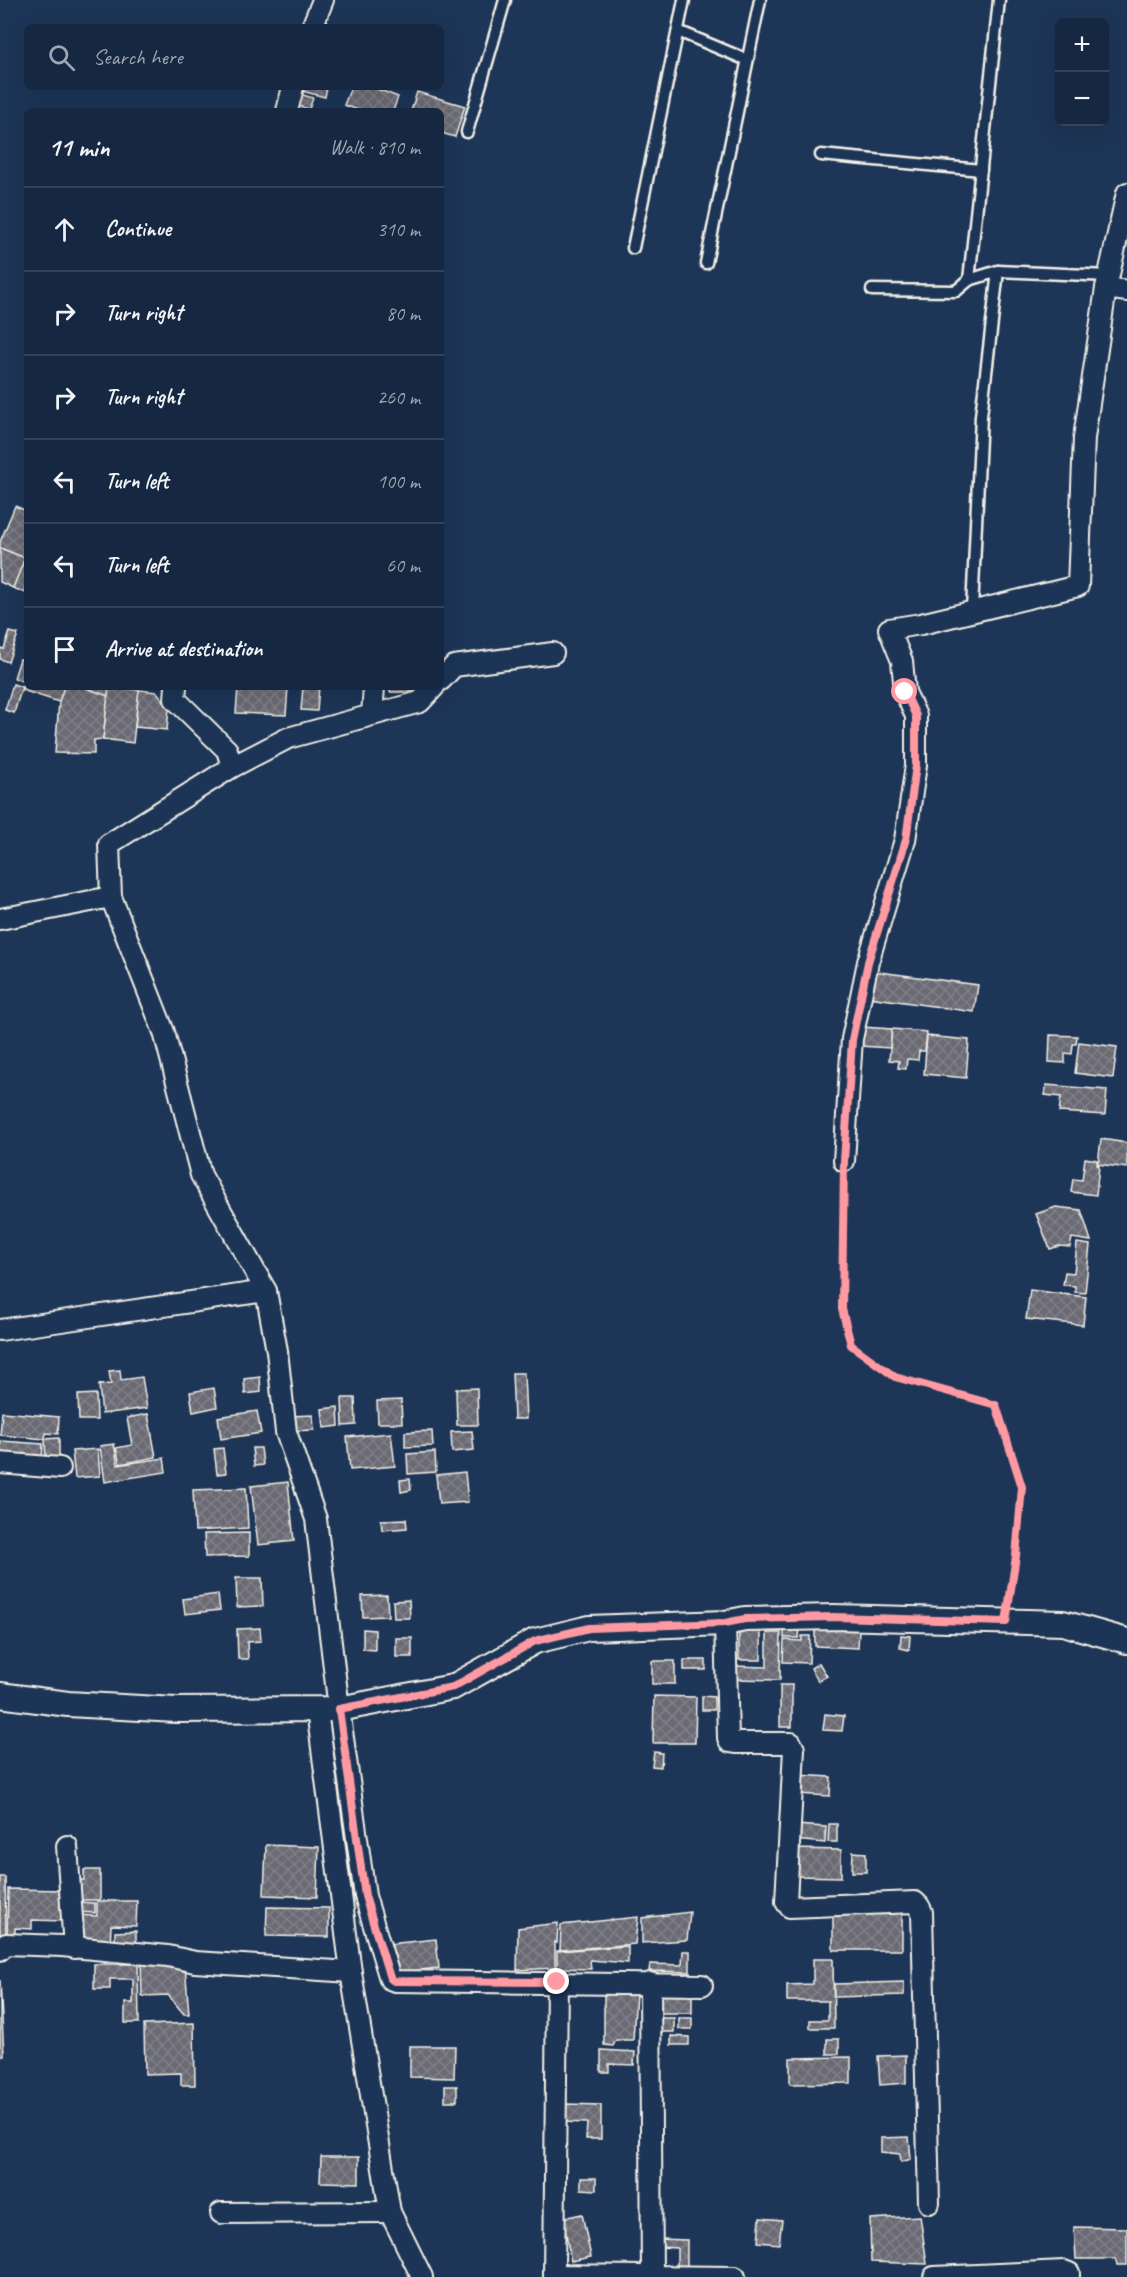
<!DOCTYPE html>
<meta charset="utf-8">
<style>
:root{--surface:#162841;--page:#23344c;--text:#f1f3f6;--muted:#9ea6b1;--line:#35445a}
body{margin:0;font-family:Caveat,sans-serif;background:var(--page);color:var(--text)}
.controls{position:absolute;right:18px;top:18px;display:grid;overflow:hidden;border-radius:9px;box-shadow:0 6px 24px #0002}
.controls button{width:54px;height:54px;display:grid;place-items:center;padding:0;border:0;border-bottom:2px solid var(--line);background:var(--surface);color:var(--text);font:30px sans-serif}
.stop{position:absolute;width:18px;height:18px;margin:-14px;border:4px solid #ff9aa2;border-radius:50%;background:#fff}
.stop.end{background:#ff9aa2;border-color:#fff;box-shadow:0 2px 6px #0008}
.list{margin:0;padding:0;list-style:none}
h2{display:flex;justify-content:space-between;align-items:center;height:78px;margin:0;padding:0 24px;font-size:26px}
h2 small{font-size:20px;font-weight:400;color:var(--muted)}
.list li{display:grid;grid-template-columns:39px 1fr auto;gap:18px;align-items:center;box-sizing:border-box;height:84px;padding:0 24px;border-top:2px solid var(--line)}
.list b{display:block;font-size:22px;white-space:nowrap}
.list em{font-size:20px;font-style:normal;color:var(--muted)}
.icon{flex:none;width:33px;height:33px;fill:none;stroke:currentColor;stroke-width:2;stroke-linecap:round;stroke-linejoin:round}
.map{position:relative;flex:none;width:1127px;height:2277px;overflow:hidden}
.search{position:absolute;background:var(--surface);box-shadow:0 6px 24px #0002;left:24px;top:24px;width:420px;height:66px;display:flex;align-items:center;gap:15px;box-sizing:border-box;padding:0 21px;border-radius:9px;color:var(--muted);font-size:22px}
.panel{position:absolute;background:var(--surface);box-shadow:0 6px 24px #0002;left:24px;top:108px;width:420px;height:582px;border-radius:9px}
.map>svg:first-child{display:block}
</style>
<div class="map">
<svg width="1127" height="2277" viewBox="0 0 1127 2277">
<defs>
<pattern id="building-cross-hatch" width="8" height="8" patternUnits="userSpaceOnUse" patternTransform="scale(1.5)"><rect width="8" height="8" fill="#6b6a74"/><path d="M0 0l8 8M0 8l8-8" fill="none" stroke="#818088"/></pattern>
</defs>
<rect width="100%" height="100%" fill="#1d3557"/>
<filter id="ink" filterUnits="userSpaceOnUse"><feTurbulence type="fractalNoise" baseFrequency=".0167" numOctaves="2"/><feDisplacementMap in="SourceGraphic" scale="12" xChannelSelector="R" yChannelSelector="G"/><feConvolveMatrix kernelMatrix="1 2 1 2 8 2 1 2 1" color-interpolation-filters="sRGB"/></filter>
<g filter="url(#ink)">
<g fill="url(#building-cross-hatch)" stroke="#f4f1e8" stroke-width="1.5">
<polygon points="299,87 327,87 325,97 298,90"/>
<polygon points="351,87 372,87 398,97 393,111 361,111 344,105"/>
<polygon points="417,92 465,106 455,137 441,133 441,111 411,111"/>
<polygon points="296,93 313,98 309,109 293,105"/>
<polygon points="15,506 27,511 27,559 0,548 0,542"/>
<polygon points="0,548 25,558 13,588 0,582"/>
<polygon points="25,558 27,559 26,593 13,588"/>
<polygon points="10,632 18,634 8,662 0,659 0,648 4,649"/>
<polygon points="20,659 27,661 27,687 64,687 59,702 22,690 25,682 14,678"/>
<polygon points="13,684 22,687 14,713 5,710"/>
<polygon points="64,687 83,687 108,696 103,739 94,740 94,754 55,753 59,702"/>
<polygon points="87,687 109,687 108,696 87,688"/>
<polygon points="109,687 139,690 133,743 103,739"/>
<polygon points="238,687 288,687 286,715 236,713"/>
<polygon points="303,687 319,687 317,711 301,710"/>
<polygon points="390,687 421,687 419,692 390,692"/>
<polygon points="139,690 157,692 169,708 167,730 135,727"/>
<polygon points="872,971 978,985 974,1012 869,997"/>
<polygon points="862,1027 892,1029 890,1048 860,1046"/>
<polygon points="892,1029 927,1032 925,1051 919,1051 918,1060 907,1059 906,1069 898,1068 899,1061 889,1060"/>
<polygon points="1050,1035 1077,1036 1076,1044 1073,1044 1072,1054 1065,1053 1065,1063 1049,1062"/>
<polygon points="927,1036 969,1040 966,1078 924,1074"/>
<polygon points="1079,1042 1117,1047 1113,1078 1075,1073"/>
<polygon points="1046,1085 1107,1090 1105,1115 1059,1112 1061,1097 1045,1095"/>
<polygon points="1101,1139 1127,1143 1127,1168 1098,1164"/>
<polygon points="1085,1158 1097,1160 1097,1165 1099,1166 1096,1195 1071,1192 1073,1179 1082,1180"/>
<polygon points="1056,1207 1081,1210 1091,1241 1072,1238 1070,1247 1059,1246 1050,1249 1036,1214"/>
<polygon points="1077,1243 1090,1245 1085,1293 1075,1292 1075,1286 1063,1285 1065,1272 1074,1273"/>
<polygon points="1030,1290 1086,1297 1083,1325 1026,1319"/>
<polygon points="120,1370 121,1380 142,1377 147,1408 102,1414 99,1385 111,1384 109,1371"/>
<polygon points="512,1373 524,1373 526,1419 514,1419"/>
<polygon points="260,1377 261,1392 245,1394 244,1379"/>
<polygon points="214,1388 217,1407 193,1412 190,1392"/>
<polygon points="477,1388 478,1425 457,1425 456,1389"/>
<polygon points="96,1394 97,1420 79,1420 78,1395"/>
<polygon points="342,1398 355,1398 356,1425 343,1426"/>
<polygon points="401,1400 402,1423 378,1423 377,1401"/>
<polygon points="338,1407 339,1426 324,1428 322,1409"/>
<polygon points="257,1411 261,1433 221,1439 218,1417"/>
<polygon points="2,1412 59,1417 58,1434 46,1433 45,1439 0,1435"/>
<polygon points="148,1414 156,1457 120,1464 116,1448 132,1445 127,1418"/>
<polygon points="313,1415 314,1430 289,1431 289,1416"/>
<polygon points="432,1431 433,1446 405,1447 405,1432"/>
<polygon points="472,1431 474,1450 452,1452 451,1432"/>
<polygon points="391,1433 395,1466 350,1470 347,1437"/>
<polygon points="59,1438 59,1464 46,1464 45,1439"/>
<polygon points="1,1441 43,1444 42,1461 0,1458"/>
<polygon points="114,1444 118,1465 164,1458 166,1472 105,1482 100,1446"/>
<polygon points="223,1448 226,1473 217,1474 214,1449"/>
<polygon points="252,1448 261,1448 263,1465 254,1466"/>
<polygon points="98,1449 100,1476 75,1478 72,1451"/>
<polygon points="435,1452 436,1472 408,1474 407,1454"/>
<polygon points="465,1472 468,1502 439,1504 436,1475"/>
<polygon points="410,1479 411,1490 401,1492 400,1480"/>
<polygon points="288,1482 294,1541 258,1545 251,1486"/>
<polygon points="246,1488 248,1528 195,1531 193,1490"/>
<polygon points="406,1519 407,1528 382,1530 381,1520"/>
<polygon points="249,1533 249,1556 205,1557 204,1534"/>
<polygon points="236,1578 262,1578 263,1606 237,1607"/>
<polygon points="218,1594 220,1610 185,1614 183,1599"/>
<polygon points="387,1595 388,1616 363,1617 362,1596"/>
<polygon points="409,1600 410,1618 394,1618 393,1601"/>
<polygon points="784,1626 800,1626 799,1638 784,1638"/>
<polygon points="260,1628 261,1641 247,1642 248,1659 238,1659 237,1629"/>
<rect x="739" y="1628" width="22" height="32"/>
<polygon points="363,1629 375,1630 375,1650 363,1649"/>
<polygon points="815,1629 859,1630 858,1648 815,1646"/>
<polygon points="767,1633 781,1633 780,1680 733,1679 733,1666 767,1667"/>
<polygon points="901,1635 910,1636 909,1650 900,1648"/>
<polygon points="802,1636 810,1636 809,1663 783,1662 784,1640 802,1641"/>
<rect x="396" y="1638" width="16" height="19"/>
<rect x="684" y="1660" width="22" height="10"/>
<rect x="652" y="1661" width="23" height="23"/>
<polygon points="819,1663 827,1676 818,1681 811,1668"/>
<rect x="780" y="1685" width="12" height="42"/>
<polygon points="654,1696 696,1697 695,1743 653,1743"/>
<polygon points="702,1696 714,1697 714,1710 702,1710"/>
<polygon points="825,1714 844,1716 842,1731 823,1730"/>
<polygon points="654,1752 662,1753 661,1767 652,1766"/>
<polygon points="797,1775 831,1777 830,1796 797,1794"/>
<polygon points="829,1824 837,1824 837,1842 828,1842"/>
<polygon points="795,1825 826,1827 825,1843 794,1840"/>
<polygon points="266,1845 319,1847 317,1897 264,1895"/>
<polygon points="794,1849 841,1850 841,1877 794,1876"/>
<polygon points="853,1852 866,1853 866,1872 852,1872"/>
<polygon points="84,1870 100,1870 100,1900 75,1900 75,1880 84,1880"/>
<polygon points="0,1877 5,1877 6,1940 0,1940"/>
<polygon points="8,1889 65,1890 64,1921 32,1920 32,1929 15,1928 15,1940 7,1940"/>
<polygon points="97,1901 137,1901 136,1926 111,1925 110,1946 75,1945 76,1915 97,1916"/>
<polygon points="76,1902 95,1903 95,1913 75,1912"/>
<polygon points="267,1907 329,1908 329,1937 266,1936"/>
<polygon points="690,1912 687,1940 642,1943 642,1918"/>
<rect x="833" y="1912" width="69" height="38"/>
<polygon points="638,1917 635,1944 560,1950 561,1925"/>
<polygon points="558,1923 557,1943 555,1942 555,1968 517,1970 518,1928"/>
<polygon points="136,1931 136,1948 115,1949 115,1932"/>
<polygon points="436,1939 439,1968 392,1973 389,1944"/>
<polygon points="628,1946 628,1963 590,1960 591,1969 557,1968 557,1951"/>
<polygon points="683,1951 690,1951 690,1972 649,1971 650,1964 682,1965"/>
<polygon points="813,1959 833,1959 834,2028 810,2028 810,2020 828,2020 828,2001 787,2001 787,1985 813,1984"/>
<polygon points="141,1961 185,1965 189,2014 184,2014 168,1995 142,1996"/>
<polygon points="94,1964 138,1964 139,2023 125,2023 125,2003 133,2003 133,1979 110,1979 110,1989 94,1989"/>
<polygon points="0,1980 4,2056 0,2056"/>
<polygon points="904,1982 904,1995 834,1997 834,1984"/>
<polygon points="636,1993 633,2040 616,2040 613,2046 604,2045 604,1994"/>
<rect x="655" y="1994" width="37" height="19"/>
<rect x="653" y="2018" width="21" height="14"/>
<rect x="679" y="2018" width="13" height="11"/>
<polygon points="194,2023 195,2085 181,2085 181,2073 145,2074 144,2025"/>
<polygon points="671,2036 689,2037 689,2045 671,2045"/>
<rect x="827" y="2039" width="12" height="15"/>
<polygon points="410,2046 455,2046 454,2078 410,2077"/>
<polygon points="601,2050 635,2052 634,2065 609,2064 609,2072 601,2072"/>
<polygon points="906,2055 906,2083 880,2085 878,2056"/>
<polygon points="851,2057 851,2083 790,2084 790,2058"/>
<rect x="445" y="2086" width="12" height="15"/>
<polygon points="565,2104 601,2105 601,2139 586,2139 587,2123 564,2122"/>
<polygon points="909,2137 911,2159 901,2162 900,2154 881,2152 881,2138"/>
<polygon points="321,2157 359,2157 359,2183 320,2182"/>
<polygon points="581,2178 596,2178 596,2190 581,2189"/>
<polygon points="582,2214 591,2257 571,2261 563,2218"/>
<polygon points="920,2216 927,2264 871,2262 870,2219"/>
<polygon points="760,2218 782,2220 779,2244 758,2242"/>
<polygon points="1074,2227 1127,2228 1127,2265 1117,2265 1115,2259 1076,2259"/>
<polygon points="659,2239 687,2240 687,2270 677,2270 677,2248 659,2247"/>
</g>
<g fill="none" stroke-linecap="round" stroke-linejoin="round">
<g stroke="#f4f1e8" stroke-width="15">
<g id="service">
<polyline points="678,31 747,60"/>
<polyline points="467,132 505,0"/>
<polyline points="821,155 981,170"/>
<polyline points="633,248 684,0"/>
<polyline points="706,263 760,0"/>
<polyline points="969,280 999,0"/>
<polyline points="872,290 956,291 969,280 998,271 1109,276"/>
<polyline points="972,611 981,416 998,271"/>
</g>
</g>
<g stroke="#f4f1e8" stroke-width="24">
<g id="minor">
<polyline points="312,27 323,0"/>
<polyline points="287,111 293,87"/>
<polyline points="1106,288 1127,291"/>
<polyline points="441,680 454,666 553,653"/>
<polyline points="176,687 175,699 227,750 232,767"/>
<polyline points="434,687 420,702 288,738 232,767 109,844 111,897 164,1032 201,1175 266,1291 277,1351 286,1432 316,1519 339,1709 365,1896 390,1979 395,1981 702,1985"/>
<polyline points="372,715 374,687"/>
<polyline points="0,919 111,897"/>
<polyline points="844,1161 852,1039 868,962 905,840 916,765 916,716 905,692 902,661 889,629 921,624 1078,586 1084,438 1106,288 1127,193"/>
<polyline points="0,1330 266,1291"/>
<polyline points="0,1463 60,1468"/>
<polyline points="725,1623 728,1738 730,1742 736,1743 791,1743 794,1749 786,1902 790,1907 915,1902 919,1906 922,1912 929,2203"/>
<polyline points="317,1710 351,1972 390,2212 422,2277"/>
<polyline points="67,1846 74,1948"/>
<polyline points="0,1950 6,1944 62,1946 168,1956 195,1962 351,1972"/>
<polyline points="650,1983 652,2276"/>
<polyline points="221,2213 390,2212"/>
<polyline points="554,2275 735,2277"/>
<polyline points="554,2277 557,1982"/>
<polyline points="934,2277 1064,2271 1069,2273 1069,2277"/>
</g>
</g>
<g stroke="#f4f1e8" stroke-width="28">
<polyline id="tertiary" points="0,1695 68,1704 176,1710 339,1709 453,1687 535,1641 589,1628 725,1623 745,1619 834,1617 1063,1623 1127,1641"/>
</g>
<polyline stroke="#f4f1e8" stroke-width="3" stroke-dasharray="6 4.5" stroke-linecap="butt" points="844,1180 842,1309 851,1345 895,1377 996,1405 1022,1487 1016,1556 1009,1602"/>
<use href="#service" stroke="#1d3557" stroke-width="10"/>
<use href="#minor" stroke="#1d3557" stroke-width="20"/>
<use href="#tertiary" stroke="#1d3557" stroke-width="24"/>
</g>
</g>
<g fill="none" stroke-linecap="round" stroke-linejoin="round" filter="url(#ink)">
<polyline stroke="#ff9aa2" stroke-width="8" points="557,1982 394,1981 390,1978 365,1896 339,1709 453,1687 535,1641 589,1628 725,1623 745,1619 834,1617 1006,1622 1016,1556 1022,1487 996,1405 895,1377 851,1345 842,1309 844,1161 852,1040 868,962 906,840 916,765 916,716 905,692"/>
</g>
</svg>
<div class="controls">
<button>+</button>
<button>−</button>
</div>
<div class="stop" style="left:905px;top:692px"></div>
<div class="stop end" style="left:557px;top:1982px"></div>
<div class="search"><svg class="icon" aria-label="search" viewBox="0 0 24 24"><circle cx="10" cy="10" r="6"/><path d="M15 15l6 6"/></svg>Search here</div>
<section class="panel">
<h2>11 min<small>Walk · 810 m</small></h2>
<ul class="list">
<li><svg class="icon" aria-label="ahead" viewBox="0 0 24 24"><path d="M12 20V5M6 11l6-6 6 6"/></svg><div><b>Continue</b></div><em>310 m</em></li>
<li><svg class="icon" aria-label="right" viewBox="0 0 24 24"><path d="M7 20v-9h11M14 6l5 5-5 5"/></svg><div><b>Turn right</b></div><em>80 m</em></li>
<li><svg class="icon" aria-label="right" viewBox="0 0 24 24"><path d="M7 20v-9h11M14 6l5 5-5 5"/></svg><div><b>Turn right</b></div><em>260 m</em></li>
<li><svg class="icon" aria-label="left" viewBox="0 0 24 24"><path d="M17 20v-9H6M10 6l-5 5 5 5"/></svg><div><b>Turn left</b></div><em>100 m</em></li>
<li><svg class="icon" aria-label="left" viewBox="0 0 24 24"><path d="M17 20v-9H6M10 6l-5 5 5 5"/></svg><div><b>Turn left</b></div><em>60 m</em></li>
<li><svg class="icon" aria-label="arrive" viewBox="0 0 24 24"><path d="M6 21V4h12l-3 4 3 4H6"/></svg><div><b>Arrive at destination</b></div></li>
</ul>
</section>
</div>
